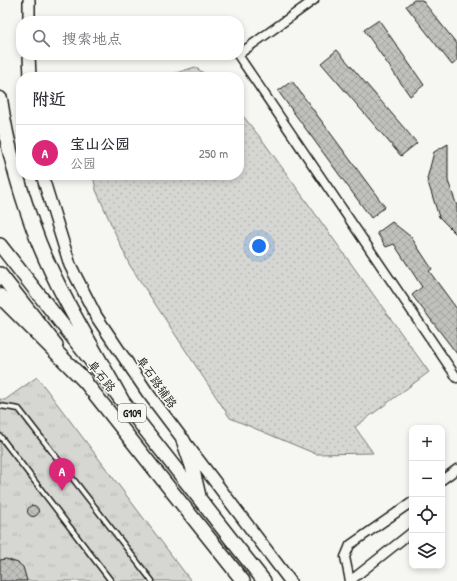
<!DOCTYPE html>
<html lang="zh">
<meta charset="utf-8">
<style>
:root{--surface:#fff;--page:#f2f2f3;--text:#2b2b33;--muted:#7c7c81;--line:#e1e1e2;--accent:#db2777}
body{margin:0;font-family:"Patrick Hand","LXGW WenKai TC",sans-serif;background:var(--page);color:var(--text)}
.controls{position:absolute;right:12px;bottom:12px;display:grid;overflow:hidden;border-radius:8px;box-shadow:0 2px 6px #0003}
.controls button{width:36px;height:36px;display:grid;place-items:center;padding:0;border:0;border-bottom:1px solid var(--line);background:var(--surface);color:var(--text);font:20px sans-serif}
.you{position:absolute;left:259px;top:246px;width:14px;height:14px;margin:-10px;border:3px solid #fff;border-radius:50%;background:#1a73e8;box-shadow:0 0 0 6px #1a73e833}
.badge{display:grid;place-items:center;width:26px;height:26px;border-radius:50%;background:var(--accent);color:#fff;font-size:13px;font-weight:700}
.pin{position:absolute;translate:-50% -33px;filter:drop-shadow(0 1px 2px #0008)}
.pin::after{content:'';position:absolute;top:21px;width:14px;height:12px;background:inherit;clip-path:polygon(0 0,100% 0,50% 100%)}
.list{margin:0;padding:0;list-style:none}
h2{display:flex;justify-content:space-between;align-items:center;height:52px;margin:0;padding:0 16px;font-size:17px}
h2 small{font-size:13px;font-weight:400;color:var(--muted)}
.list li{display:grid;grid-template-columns:26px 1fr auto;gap:12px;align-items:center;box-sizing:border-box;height:56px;padding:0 16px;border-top:1px solid var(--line)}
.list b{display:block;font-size:15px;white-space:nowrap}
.list p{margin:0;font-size:13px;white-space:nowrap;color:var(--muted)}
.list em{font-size:13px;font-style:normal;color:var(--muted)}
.icon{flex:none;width:22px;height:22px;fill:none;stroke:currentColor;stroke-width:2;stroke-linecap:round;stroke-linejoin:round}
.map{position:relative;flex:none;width:457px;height:581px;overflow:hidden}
.search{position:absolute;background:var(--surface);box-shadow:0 2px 6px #0003;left:16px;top:16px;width:228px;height:44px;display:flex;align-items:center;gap:10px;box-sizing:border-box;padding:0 14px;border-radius:16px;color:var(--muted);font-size:15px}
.panel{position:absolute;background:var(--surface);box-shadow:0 2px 6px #0003;left:16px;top:72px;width:228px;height:108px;border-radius:16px}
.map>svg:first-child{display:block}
</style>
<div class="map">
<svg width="457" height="581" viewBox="0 0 457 581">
<defs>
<pattern id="grass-dots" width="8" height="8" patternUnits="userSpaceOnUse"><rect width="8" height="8" fill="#d6d6d2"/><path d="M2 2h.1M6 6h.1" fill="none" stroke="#b7b7b4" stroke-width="1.8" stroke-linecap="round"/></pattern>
<pattern id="park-tufts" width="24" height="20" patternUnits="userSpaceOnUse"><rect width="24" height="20" fill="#d6d6d2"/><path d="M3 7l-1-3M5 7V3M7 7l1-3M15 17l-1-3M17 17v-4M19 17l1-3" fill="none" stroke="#b7b7b4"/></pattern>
<pattern id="building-cross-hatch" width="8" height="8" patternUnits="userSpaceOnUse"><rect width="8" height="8" fill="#c0c0bd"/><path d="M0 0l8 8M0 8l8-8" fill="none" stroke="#a4a4a2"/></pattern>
</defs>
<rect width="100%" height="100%" fill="#f6f6f2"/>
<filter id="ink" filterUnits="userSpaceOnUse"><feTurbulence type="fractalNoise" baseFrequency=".025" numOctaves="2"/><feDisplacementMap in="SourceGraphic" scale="8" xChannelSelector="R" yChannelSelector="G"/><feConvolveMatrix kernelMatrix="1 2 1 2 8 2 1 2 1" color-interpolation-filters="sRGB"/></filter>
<g filter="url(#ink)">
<g fill="url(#grass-dots)" stroke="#797977">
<polygon points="195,67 209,77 164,77"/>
<polygon points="239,111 263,141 429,372 355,427 373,453 316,454 230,418 129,264 96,190 93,175 239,175"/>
</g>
<polygon fill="url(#park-tufts)" stroke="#797977" points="37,377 191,581 0,581 0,399 5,400"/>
<g fill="url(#building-cross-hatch)" stroke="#1c1c1c">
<polygon points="414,0 422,0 457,44 457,61 452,65 406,6"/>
<polygon points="379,20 424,85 410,96 364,30"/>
<polygon points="337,50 417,143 401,156 321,63"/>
<polygon points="292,81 385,207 371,218 278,91"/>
<polygon points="448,144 448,181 457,206 457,235 439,217 427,179 434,152"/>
<polygon points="392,222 411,237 432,269 429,271 457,309 457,354 412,295 422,287 394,244 386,247 377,233"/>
<circle cx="33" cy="511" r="5.5"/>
<polygon points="6,559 18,563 23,567 27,581 0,581 0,560"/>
</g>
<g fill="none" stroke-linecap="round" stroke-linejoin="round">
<g stroke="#1c1c1c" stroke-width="7">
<g id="service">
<polyline points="0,406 19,409 152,581"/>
<polyline points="0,436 111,581"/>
</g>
</g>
<g stroke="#1c1c1c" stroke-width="11">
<g id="minor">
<polyline points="239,54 314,0"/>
<polyline points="238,55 457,378"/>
<polyline points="442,480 457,469"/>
<polyline points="350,581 345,557 350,545 412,502"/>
<polyline points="350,581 412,532"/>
</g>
</g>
<g stroke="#1c1c1c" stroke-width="14">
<g id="secondary">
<polyline points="29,21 29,0"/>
<polyline points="29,55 30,77"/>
<polyline points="42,175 70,265 96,316 147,392 290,581"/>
</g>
</g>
<g stroke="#1c1c1c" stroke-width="16">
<g id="trunk">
<polyline points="0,245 264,581"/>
<polyline points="0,274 56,345"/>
<polyline points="78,373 243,581"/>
<polyline points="183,440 192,466 199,496"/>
</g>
</g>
<g stroke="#1c1c1c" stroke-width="17">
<g id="motorway">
<path d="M 0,99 C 7,148 21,196 39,243 C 61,297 93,348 121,399"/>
<polyline points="0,296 85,381"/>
</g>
</g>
<use href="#service" stroke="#f6f6f2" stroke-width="4"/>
<use href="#minor" stroke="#f6f6f2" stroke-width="8"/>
<use href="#secondary" stroke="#f6f6f2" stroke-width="11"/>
<use href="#trunk" stroke="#f6f6f2" stroke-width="13"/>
<use href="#motorway" stroke="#f6f6f2" stroke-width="14"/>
</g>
</g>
<g text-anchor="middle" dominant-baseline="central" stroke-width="3.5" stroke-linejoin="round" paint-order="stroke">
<rect fill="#f6f6f2" stroke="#5d5d5c" stroke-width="1" x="118" y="404" width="28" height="18" rx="3"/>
<g font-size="11" font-weight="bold" fill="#1c1c1c">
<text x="132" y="413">G109</text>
</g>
<g font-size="12" fill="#1c1c1c" stroke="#f6f6f2">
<text transform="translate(102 376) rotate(52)">阜石路</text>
<text transform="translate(157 382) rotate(55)">阜石路辅路</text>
</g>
</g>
</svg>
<div class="controls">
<button>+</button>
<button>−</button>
<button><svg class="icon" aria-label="locate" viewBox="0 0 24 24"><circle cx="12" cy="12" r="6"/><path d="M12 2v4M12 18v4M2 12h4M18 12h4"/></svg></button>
<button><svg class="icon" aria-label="layers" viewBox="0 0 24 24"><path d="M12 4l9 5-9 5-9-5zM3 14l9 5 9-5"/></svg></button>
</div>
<div class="you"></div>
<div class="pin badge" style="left:62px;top:491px">A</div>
<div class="search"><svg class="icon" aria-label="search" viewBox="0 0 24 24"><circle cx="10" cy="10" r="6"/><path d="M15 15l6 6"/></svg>搜索地点</div>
<section class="panel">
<h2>附近<small></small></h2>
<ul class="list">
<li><span class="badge">A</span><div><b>宝山公园</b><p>公园</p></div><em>250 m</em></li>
</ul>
</section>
</div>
